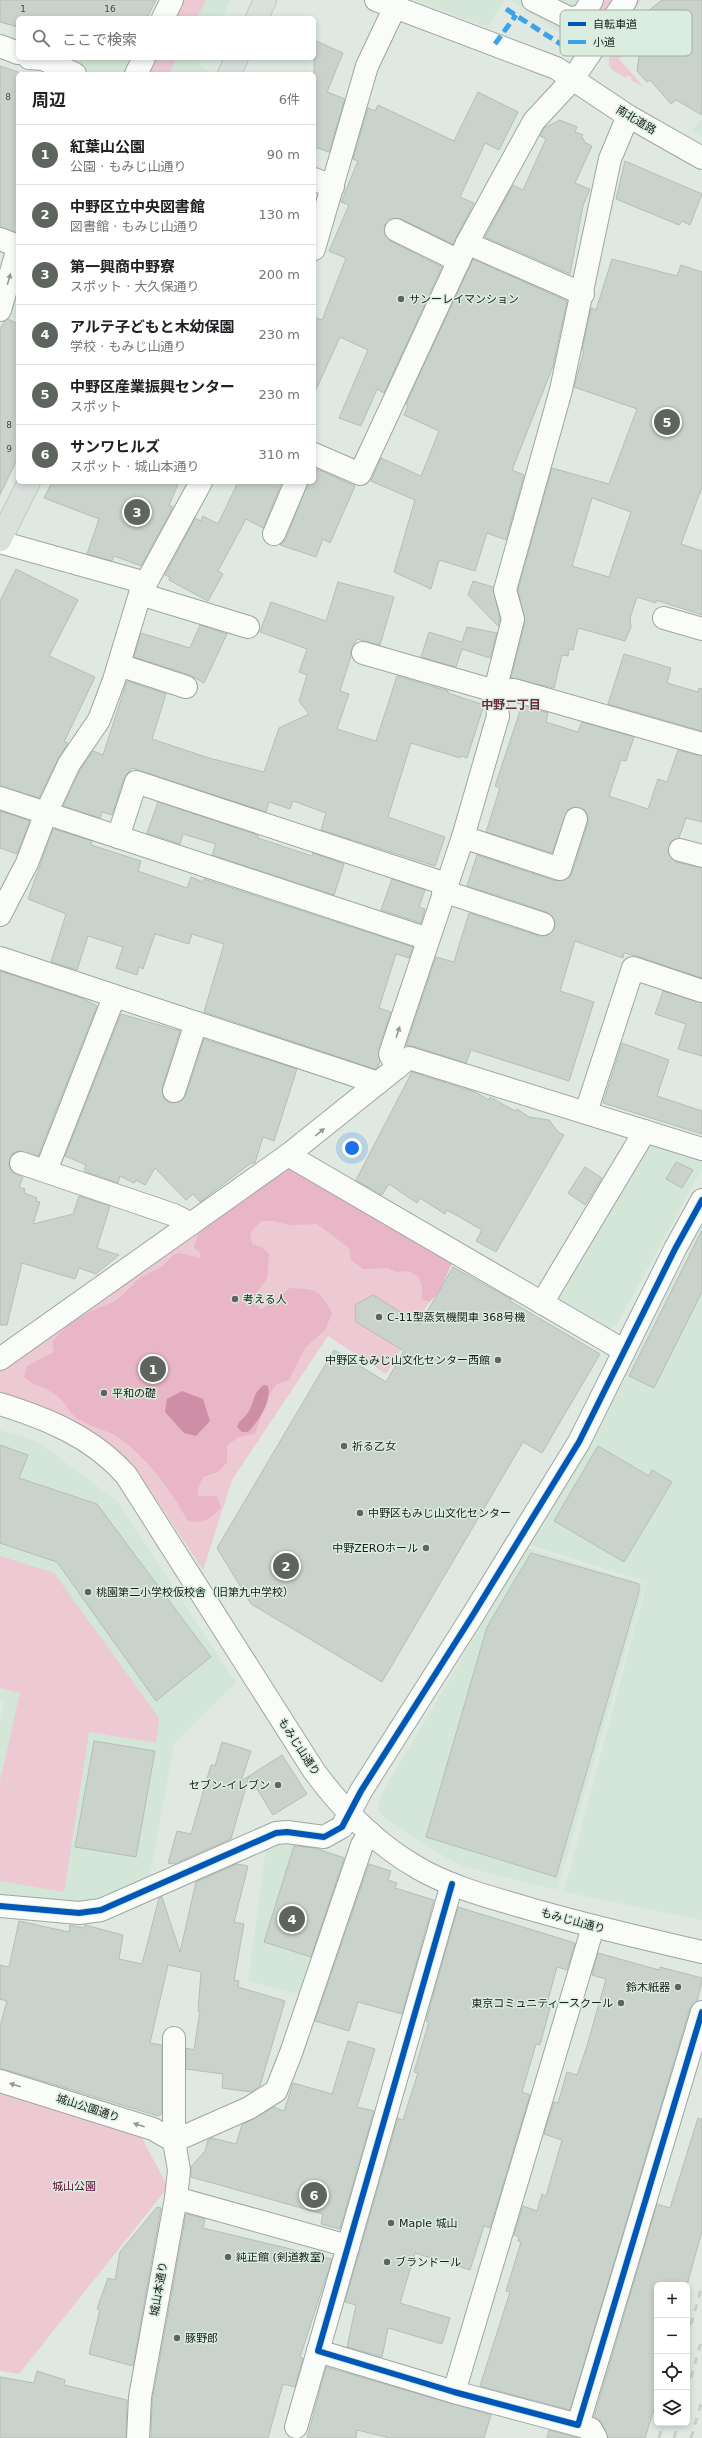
<!DOCTYPE html>
<html lang="ja">
<meta charset="utf-8">
<style>
:root{--surface:#fff;--page:#f2f2f2;--text:#202124;--muted:#757577;--line:#e0e0e0;--accent:#5e655f}
body{margin:0;font-family:"DejaVu Sans","Noto Sans JP",sans-serif;background:var(--page);color:var(--text)}
.controls{position:absolute;right:12px;bottom:12px;display:grid;overflow:hidden;border-radius:6px;box-shadow:0 2px 6px #0003}
.controls button{width:36px;height:36px;display:grid;place-items:center;padding:0;border:0;border-bottom:1px solid var(--line);background:var(--surface);color:var(--text);font:20px sans-serif}
.you{position:absolute;left:352px;top:1148px;width:14px;height:14px;margin:-10px;border:3px solid #fff;border-radius:50%;background:#1a73e8;box-shadow:0 0 0 6px #1a73e833}
.badge{display:grid;place-items:center;width:26px;height:26px;border-radius:50%;background:var(--accent);color:#fff;font-size:13px;font-weight:700}
.pin{position:absolute;translate:-50% -50%;border:2px solid #fff;box-shadow:0 1px 4px #0006}
.list{margin:0;padding:0;list-style:none}
h2{display:flex;justify-content:space-between;align-items:center;height:52px;margin:0;padding:0 16px;font-size:17px}
h2 small{font-size:13px;font-weight:400;color:var(--muted)}
.list li{display:grid;grid-template-columns:26px 1fr auto;gap:12px;align-items:center;box-sizing:border-box;height:60px;padding:0 16px;border-top:1px solid var(--line)}
.list b{display:block;font-size:15px;white-space:nowrap}
.list p{margin:0;font-size:13px;white-space:nowrap;color:var(--muted)}
.list em{font-size:13px;font-style:normal;color:var(--muted)}
.icon{flex:none;width:22px;height:22px;fill:none;stroke:currentColor;stroke-width:2;stroke-linecap:round;stroke-linejoin:round}
.map{position:relative;flex:none;width:702px;height:2438px;overflow:hidden}
.search{position:absolute;background:var(--surface);box-shadow:0 2px 6px #0003;left:16px;top:16px;width:300px;height:44px;display:flex;align-items:center;gap:10px;box-sizing:border-box;padding:0 14px;border-radius:6px;color:var(--muted);font-size:15px}
.panel{position:absolute;background:var(--surface);box-shadow:0 2px 6px #0003;left:16px;top:72px;width:300px;height:412px;border-radius:6px}
.map>svg:first-child{display:block}
</style>
<div class="map">
<svg width="702" height="2438" viewBox="0 0 702 2438">
<rect width="100%" height="100%" fill="#dfe9e1"/>
<g fill="#d4e6d7">
<polygon points="206,0 230,0 222,18 197,18"/>
<polygon points="414,0 505,0 487,27"/>
<polygon points="511,0 612,0 581,46"/>
<polygon points="59,58 135,58 128,73 115,74 96,74"/>
<polygon points="177,58 202,58 199,65 210,71 209,74 169,74"/>
<polygon points="702,118 702,137 692,131"/>
<polygon points="645,1140 702,1154 702,1169 616,1326 607,1328 555,1299"/>
<polygon points="702,1225 702,1920 564,1892 647,1582 530,1545 622,1384"/>
<polygon points="0,1430 38,1442 117,1501 236,1683 174,1744 150,1876 77,1906 0,1894 0,1722 5,1701 0,1700"/>
<polygon points="527,1548 645,1584 557,1890 462,1866 447,1858 385,1819 379,1811 379,1803 385,1788"/>
<polygon points="295,1840 347,1857 301,1995 248,1981 266,1849"/>
</g>
<g fill="#ecc9d3">
<polygon points="180,0 206,0 197,18 171,18"/>
<polygon points="605,0 612,0 581,46 574,41 577,37 580,39"/>
<polygon points="639,0 641,0 598,63 596,62"/>
<path d="M 661,0 L 664,0 L 631,29 L 640,39 L 619,59 L 644,87 L 631,80 L 632,78 L 628,75 L 626,78 L 612,70 C 596,47 647,12 661,0 Z"/>
<polygon points="151,58 177,58 169,74 143,74"/>
<polygon points="287,1167 455,1259 386,1374 328,1336 232,1480 203,1570 134,1466 113,1447 71,1418 0,1394 0,1364"/>
<polygon points="0,1556 54,1573 159,1718 156,1743 89,1732 64,1892 0,1881 0,1781 20,1693 0,1688"/>
<polygon points="0,2086 137,2129 168,2187 19,2374 0,2371"/>
</g>
<path fill="#e8b6c7" d="M 288,1168 L 299,1171 L 452,1263 L 439,1293 L 429,1302 L 422,1299 L 422,1287 L 419,1277 L 408,1271 L 396,1272 L 388,1268 L 363,1269 L 351,1260 L 349,1248 L 317,1224 L 291,1225 L 273,1221 L 261,1221 L 250,1233 L 252,1244 L 262,1247 L 269,1254 C 268,1262 269,1273 266,1280 C 260,1290 257,1288 254,1302 L 261,1309 L 275,1301 L 290,1288 C 316,1289 320,1290 332,1313 L 325,1330 L 305,1348 L 289,1380 L 277,1384 L 267,1398 L 255,1434 L 239,1437 L 227,1445 L 227,1462 L 218,1472 L 203,1477 L 198,1489 L 198,1496 L 217,1496 L 221,1507 C 211,1519 203,1525 187,1520 C 175,1494 139,1448 114,1435 C 103,1429 82,1424 73,1415 C 65,1406 64,1400 53,1393 C 42,1386 34,1386 24,1377 L 27,1366 L 54,1352 L 52,1342 L 67,1326 L 85,1314 L 117,1300 L 141,1277 L 162,1267 L 173,1255 L 180,1253 L 200,1258 L 200,1252 L 194,1248 L 198,1235 L 212,1221 Z"/>
<g fill="#ce8ea6">
<path d="M 264,1385 L 268,1386 C 272,1402 259,1420 248,1432 L 242,1432 L 237,1427 C 239,1420 242,1420 246,1415 C 255,1405 251,1394 264,1385 Z"/>
<polygon points="182,1391 203,1399 210,1421 196,1436 184,1433 165,1412 167,1399"/>
</g>
<g fill="#cad2cc" stroke="#b5bdb7" fill-rule="evenodd">
<polygon points="0,0 156,0 147,18 18,18 18,27 0,22"/>
<polygon points="662,0 702,0 702,115 676,100 671,104 650,80 647,82 637,71 642,33 626,29"/>
<polygon points="314,40 343,53 327,92 345,99 329,152 314,147"/>
<polygon points="0,66 18,72 18,233 0,227"/>
<polygon points="478,92 518,112 499,150 485,143 460,197 474,203 453,244 401,219 389,219 385,225 384,231 390,241 442,267 384,393 377,389 361,426 339,418 368,350 340,337 314,394 314,317 322,320 346,258 329,251 349,205 341,202 358,161 353,159 368,108 375,111 378,105 454,141"/>
<polygon points="560,120 577,127 575,132 583,135 581,138 584,139 584,142 592,146 575,183 590,189 583,206 570,274 485,237 513,185 523,190 546,139 540,136 544,128"/>
<polygon points="625,161 702,194 690,225 682,221 679,225 616,199"/>
<polygon points="473,259 567,301 553,366 512,470 524,475 506,540 487,533 475,571 439,560 431,589 394,572 415,500 371,481 381,458 421,476 439,431 404,415 408,405 406,404"/>
<path d="M 612,259 L 677,276 L 681,265 L 702,272 L 702,487 L 681,544 L 702,551 L 702,615 L 656,600 L 656,603 L 637,597 L 630,618 L 631,627 L 625,641 L 578,628 L 573,650 L 569,649 L 568,656 L 562,655 L 554,688 L 511,678 L 525,622 L 518,590 L 552,468 L 609,484 L 637,409 L 574,387 L 584,351 L 582,350 L 591,308 L 596,310 ZM 592,498 L 631,512 L 609,577 L 572,566 Z"/>
<polygon points="8,319 18,324 18,457 0,495 0,329 4,322"/>
<polygon points="317,469 355,486 330,543 323,539 316,557 280,545 286,539 308,482 314,482"/>
<polygon points="52,482 179,482 169,505 173,507 141,566 114,556 112,561 87,554 99,519 44,498"/>
<polygon points="238,482 282,482 263,528 246,519 218,571 223,574 208,601 169,580 170,577 165,575 195,518 201,521 203,516 218,524"/>
<polygon points="16,569 78,600 49,656 95,677 64,742 68,743 58,759 39,798 0,786 0,601"/>
<polygon points="473,581 493,587 500,619 498,626 468,595"/>
<polygon points="338,582 394,597 380,645 357,639 351,649 351,656 340,691 349,694 337,729 376,741 397,676 448,691 448,693 484,705 467,758 461,756 460,758 411,743 388,817 445,837 435,866 321,830 326,813 293,801 290,809 269,802 266,812 132,768 124,778 112,815 102,812 100,818 63,806 80,770 93,751 103,755 127,681 166,694 152,739 209,758 264,772 279,728 309,714 299,701 307,675 299,672 307,649 260,632 271,602 326,621"/>
<polygon points="200,625 227,634 204,683 190,675 134,657 141,633 190,648"/>
<polygon points="467,627 497,633 490,658 462,649 456,667 421,657 429,632 462,642"/>
<polygon points="624,654 671,668 667,683 698,692 699,688 702,689 702,731 608,704"/>
<polygon points="522,705 548,713 546,722 578,732 582,722 634,737 626,761 621,760 609,796 648,809 658,779 667,782 678,750 702,756 702,822 686,818 679,838 671,841 668,853 676,862 702,868 702,978 637,956 624,953 623,958 575,941 560,991 594,1002 569,1081 471,1050 466,1063 413,1046 406,1046 436,957 454,962 469,913 539,936 546,936 555,928 555,921 547,912 467,886 477,855 556,881 568,878 572,873 588,823 588,816 585,810 574,807 568,810 552,853 486,832 500,788 495,786"/>
<polygon points="158,802 258,835 258,838 312,856 313,853 344,864 334,895 212,855 216,844 183,834 180,844 147,833"/>
<polygon points="0,811 30,821 17,854 0,848"/>
<polygon points="53,829 92,841 91,845 141,861 138,871 187,888 191,877 203,882 204,879 413,947 409,958 396,954 379,1008 391,1012 378,1050 380,1061 378,1067 375,1069 204,1012 224,944 192,934 189,944 155,934 143,969 139,967 137,975 116,968 123,947 88,936 77,970 51,962 66,914 28,899"/>
<polygon points="392,879 425,890 419,907 425,909 421,923 381,910"/>
<polygon points="0,971 84,999 97,1006 38,1156 18,1151 12,1154 9,1165 12,1172 23,1177 19,1187 25,1189 24,1193 37,1198 36,1201 40,1202 33,1224 73,1214 79,1196 110,1206 97,1248 119,1255 96,1274 79,1268 75,1279 22,1263 7,1325 0,1325"/>
<polygon points="663,991 702,1003 702,1056 678,1049 686,1024 655,1014"/>
<polygon points="121,1014 180,1031 162,1088 164,1099 171,1103 182,1100 186,1095 204,1039 297,1069 274,1141 263,1137 255,1163 251,1163 200,1202 193,1194 186,1200 155,1168 145,1185 136,1180 134,1183 120,1176 118,1183 86,1172 84,1170 86,1165 65,1156"/>
<polygon points="622,1043 669,1060 657,1096 702,1111 702,1134 603,1103"/>
<polygon points="412,1072 475,1092 489,1100 490,1097 515,1111 517,1109 529,1117 549,1120 558,1132 564,1135 496,1252 476,1241 482,1230 447,1210 445,1214 420,1198 417,1203 389,1184 382,1195 356,1180"/>
<polygon points="676,1162 693,1170 682,1188 666,1179"/>
<polygon points="585,1167 602,1178 585,1205 568,1193"/>
<polygon points="702,1230 702,1292 654,1388 629,1376"/>
<polygon points="453,1267 511,1299 510,1301 600,1354 542,1453 523,1442 382,1682 251,1604 217,1548 334,1350 386,1382 404,1351 356,1322 355,1305 373,1295 420,1324"/>
<polygon points="0,1445 28,1455 19,1478 97,1504 211,1657 156,1701 57,1562 0,1543"/>
<polygon points="598,1446 649,1476 652,1470 672,1482 624,1562 554,1521"/>
<polygon points="531,1553 639,1584 639,1592 556,1877 426,1837 487,1627"/>
<polygon points="94,1741 155,1751 136,1857 75,1847"/>
<polygon points="222,1742 251,1751 241,1781 249,1776 231,1839 174,1864 168,1863 177,1831 191,1834 211,1765 215,1766"/>
<polygon points="282,1755 307,1794 273,1815 249,1776"/>
<polygon points="294,1846 314,1848 344,1858 311,1957 264,1942"/>
<polygon points="237,1864 248,1866 234,1922 244,1924 234,1980 239,1981 238,1987 285,2001 260,2086 252,2092 222,2088 223,2074 186,2069 186,2048 194,2050 200,2011 198,2011 201,1972 168,1965 150,2043 162,2045 162,2114 158,2116 0,2068 0,2026 7,2001 0,1999 0,1965 9,1967 19,1921 69,1932 70,1925 83,1928 85,1925 123,1935 119,1959 142,1964 159,1898 162,1897 180,1952 196,1882"/>
<polygon points="369,1864 391,1871 388,1880 397,1883 395,1888 434,1900 402,2014 358,2002 349,2031 315,2021"/>
<polygon points="458,1907 575,1943 567,1970 557,1967 546,2007 550,2008 540,2045 536,2044 522,2092 530,2095 490,2228 484,2226 470,2270 415,2253 400,2303 450,2318 442,2344 388,2328 382,2357 347,2347 356,2305 345,2302 398,2118 403,2120 418,2073 414,2072 429,2022 426,2021"/>
<polygon points="598,1953 659,1970 660,1967 702,1978 702,1982 697,2001 690,2008 570,2410 480,2386 510,2292 506,2291 521,2242 518,2241 519,2237 514,2235 523,2206 537,2211 542,2194 546,2196 562,2140 544,2134 554,2102 558,2103 567,2072 577,2075 587,2046 606,1979 592,1975"/>
<polygon points="348,2041 375,2049 357,2107 374,2111 340,2229 321,2224 323,2214 191,2177 191,2167 205,2151 208,2140 212,2138 236,2144 242,2125 273,2107 284,2111 293,2083 332,2094"/>
<polygon points="698,2118 702,2119 702,2231 687,2285 657,2285 657,2400 645,2438 608,2438 602,2423 594,2417 657,2204 670,2208"/>
<polygon points="157,2207 161,2208 133,2366 89,2354 100,2310 97,2309 108,2278 115,2280 120,2252"/>
<polygon points="186,2214 205,2219 203,2228 332,2259 300,2357 303,2358 295,2387 283,2384 268,2438 151,2438 152,2402"/>
<polygon points="326,2367 491,2415 484,2438 390,2438 357,2430 356,2438 307,2438"/>
<polygon points="37,2371 65,2380 64,2385 127,2400 126,2438 0,2438 0,2377 34,2383"/>
<polygon points="549,2430 575,2437 578,2438 547,2438"/>
</g>
<g fill="none" stroke-linecap="round" stroke-linejoin="round">
<g stroke="#9ea6a0" stroke-width="24">
<g id="minor">
<polyline points="376,0 556,68 628,116 702,158"/>
<polyline points="533,0 571,19 583,15 592,0"/>
<polyline points="163,18 172,0"/>
<polyline points="0,46 18,53"/>
<polyline points="29,58 43,59 75,74"/>
<polyline points="136,74 144,58"/>
<polyline points="314,179 333,187"/>
<polyline points="396,230 459,261"/>
<polyline points="0,239 18,246"/>
<polyline points="467,243 583,294"/>
<polyline points="314,249 367,66 395,7"/>
<polyline points="0,310 18,248"/>
<polyline points="314,454 360,474 467,243 534,121 572,80 626,0"/>
<polyline points="274,534 296,482"/>
<polyline points="0,542 146,583"/>
<polyline points="140,594 248,627"/>
<polyline points="664,618 702,629"/>
<polyline points="363,653 495,691 514,690 702,744"/>
<polyline points="119,665 186,687"/>
<polyline points="0,798 428,939"/>
<polyline points="118,837 136,782 446,884"/>
<polyline points="463,837 560,869 576,819"/>
<polyline points="680,850 702,856"/>
<polyline points="443,891 543,924"/>
<polyline points="0,915 27,863 46,813 69,764 99,720 114,680 140,594 201,482"/>
<polyline points="0,958 378,1083"/>
<polyline points="397,1068 390,1054 463,837 498,716 495,691 513,619 505,590 561,390 610,159 628,116"/>
<polyline points="174,1091 196,1023"/>
<polyline points="586,1112 633,968 702,991"/>
<polyline points="288,1155 623,1350"/>
<polyline points="21,1163 174,1215 191,1224"/>
<polyline points="49,1163 114,997"/>
<polyline points="542,1303 645,1131"/>
<polyline points="0,1359 288,1155 409,1058 702,1149"/>
<path d="M 0,1404 C 48,1419 92,1437 126,1475 L 314,1771 C 342,1809 376,1844 418,1868 C 449,1886 485,1896 520,1906 C 580,1924 641,1938 702,1952"/>
<polyline points="452,1884 318,2351 454,2392 578,2425 702,2012"/>
<polyline points="0,1906 79,1913 101,1910 276,1833 287,1832 324,1837 342,1827 361,1791 471,1618 579,1442 675,1249 702,1200"/>
<polyline points="0,2081 153,2129 174,2141"/>
<polyline points="174,2141 249,2108 276,2091 291,2053 362,1845 370,1833"/>
<polyline points="176,2198 348,2246"/>
<polyline points="454,2392 593,1927"/>
<polyline points="578,2425 591,2429 596,2438"/>
<polyline points="296,2427 318,2351"/>
<polyline points="138,2438 140,2397 176,2198 179,2170 174,2141 174,2038"/>
</g>
</g>
<g stroke="#c1c6c2" stroke-width="24">
<g id="major">
<polyline points="257,18 265,0"/>
<polyline points="229,74 237,58"/>
<polyline points="0,540 29,482"/>
</g>
</g>
<use href="#minor" stroke="#fafcfa" stroke-width="22"/>
<use href="#major" stroke="#dae1dc" stroke-width="22"/>
<g stroke="#cacdca" stroke-width="3" stroke-dasharray="7 7" stroke-linecap="butt">
<polyline points="687,2338 702,2286"/>
<polyline points="687,2391 702,2339"/>
<polyline points="659,2438 663,2423"/>
<polyline points="674,2438 678,2423"/>
<polyline points="691,2438 702,2400"/>
</g>
<g stroke="#3da2ea" stroke-width="5" stroke-dasharray="10 5" stroke-linecap="butt">
<polyline points="506,9 570,50"/>
<polyline points="495,44 516,15"/>
</g>
<g stroke="#dbedde" stroke-width="8">
<g id="cycleway">
<polyline points="452,1884 318,2351 454,2392 578,2425 702,2012"/>
<polyline points="0,1906 79,1913 101,1910 276,1833 287,1832 324,1837 342,1827 361,1791 471,1618 579,1442 675,1249 702,1200"/>
</g>
</g>
<use href="#cycleway" stroke="#0057b8" stroke-width="6"/>
</g>
<defs><path id="oneway-solid" d="M-6-.8H1V-3.2L6.5 0L1 3.2V.8H-6Z"/></defs>
<g fill="#949895">
<use href="#oneway-solid" transform="translate(9 279) rotate(-74)"/>
<use href="#oneway-solid" transform="translate(398 1032) rotate(-72)"/>
<use href="#oneway-solid" transform="translate(320 1132) rotate(-39)"/>
<use href="#oneway-solid" transform="translate(15 2085) rotate(-162)"/>
<use href="#oneway-solid" transform="translate(139 2125) rotate(-162)"/>
</g>
<g fill="#5e655f" stroke="#dbedde" stroke-width="1.5">
<circle cx="401" cy="299" r="4"/>
<circle cx="235" cy="1299" r="4"/>
<circle cx="379" cy="1317" r="4"/>
<circle cx="498" cy="1360" r="4"/>
<circle cx="104" cy="1393" r="4"/>
<circle cx="344" cy="1446" r="4"/>
<circle cx="360" cy="1513" r="4"/>
<circle cx="426" cy="1548" r="4"/>
<circle cx="88" cy="1592" r="4"/>
<circle cx="278" cy="1785" r="4"/>
<circle cx="678" cy="1987" r="4"/>
<circle cx="621" cy="2003" r="4"/>
<circle cx="391" cy="2223" r="4"/>
<circle cx="228" cy="2257" r="4"/>
<circle cx="387" cy="2262" r="4"/>
<circle cx="177" cy="2338" r="4"/>
</g>
<g text-anchor="middle" dominant-baseline="central" stroke-width="3" stroke-linejoin="round" paint-order="stroke">
<g font-size="9" fill="#464c47">
<text x="23" y="9">1</text>
<text x="110" y="9">16</text>
<text x="8" y="97">8</text>
<text x="9" y="425">8</text>
<text x="9" y="449">9</text>
</g>
<g font-size="11" fill="#181e19" stroke="#dbedde">
<text transform="translate(636 120) rotate(31)">南北道路</text>
<text transform="translate(299 1747) rotate(57)">もみじ山通り</text>
<text transform="translate(573 1921) rotate(15)">もみじ山通り</text>
<text transform="translate(88 2108) rotate(18)">城山公園通り</text>
<text transform="translate(159 2289) rotate(-80)">城山本通り</text>
</g>
<g font-size="11" fill="#181e19" stroke="#dbedde" text-anchor="start">
<text x="409" y="299">サンーレイマンション</text>
<text x="243" y="1299">考える人</text>
<text x="387" y="1317">C-11型蒸気機関車 368号機</text>
<text x="490" y="1360" text-anchor="end">中野区もみじ山文化センター西館</text>
<text x="112" y="1393">平和の礎</text>
<text x="352" y="1446">祈る乙女</text>
<text x="368" y="1513">中野区もみじ山文化センター</text>
<text x="418" y="1548" text-anchor="end">中野ZEROホール</text>
<text x="96" y="1592">桃園第二小学校仮校舎（旧第九中学校）</text>
<text x="270" y="1785" text-anchor="end">セブン-イレブン</text>
<text x="670" y="1987" text-anchor="end">鈴木紙器</text>
<text x="613" y="2003" text-anchor="end">東京コミュニティースクール</text>
<text x="399" y="2223">Maple 城山</text>
<text x="236" y="2257">純正館 (剣道教室)</text>
<text x="395" y="2262">ブランドール</text>
<text x="185" y="2338">豚野郎</text>
</g>
<g font-size="11" fill="#59002f" stroke="#dbedde">
<text x="74" y="2186">城山公園</text>
</g>
<g font-size="12" font-weight="bold" fill="#6d2a46" stroke="#dbedde">
<text x="511" y="705">中野二丁目</text>
</g>
</g>
<rect x="560" y="10" width="132" height="46" rx="6" fill="#dbedde" stroke="#a0afa3" stroke-width="1"/>
<rect x="568" y="22" width="18" height="4" fill="#0057b8"/>
<rect x="568" y="40" width="18" height="4" fill="#3da2ea"/>
<g font-size="11" fill="#181e19">
<text x="593" y="28">自転車道</text>
<text x="593" y="46">小道</text>
</g>
</svg>
<div class="controls">
<button>+</button>
<button>−</button>
<button><svg class="icon" aria-label="locate" viewBox="0 0 24 24"><circle cx="12" cy="12" r="6"/><path d="M12 2v4M12 18v4M2 12h4M18 12h4"/></svg></button>
<button><svg class="icon" aria-label="layers" viewBox="0 0 24 24"><path d="M12 4l9 5-9 5-9-5zM3 14l9 5 9-5"/></svg></button>
</div>
<div class="you"></div>
<div class="pin badge" style="left:153px;top:1369px">1</div>
<div class="pin badge" style="left:286px;top:1566px">2</div>
<div class="pin badge" style="left:137px;top:512px">3</div>
<div class="pin badge" style="left:292px;top:1919px">4</div>
<div class="pin badge" style="left:667px;top:422px">5</div>
<div class="pin badge" style="left:314px;top:2195px">6</div>
<div class="search"><svg class="icon" aria-label="search" viewBox="0 0 24 24"><circle cx="10" cy="10" r="6"/><path d="M15 15l6 6"/></svg>ここで検索</div>
<section class="panel">
<h2>周辺<small>6件</small></h2>
<ul class="list">
<li><span class="badge">1</span><div><b>紅葉山公園</b><p>公園 · もみじ山通り</p></div><em>90 m</em></li>
<li><span class="badge">2</span><div><b>中野区立中央図書館</b><p>図書館 · もみじ山通り</p></div><em>130 m</em></li>
<li><span class="badge">3</span><div><b>第一興商中野寮</b><p>スポット · 大久保通り</p></div><em>200 m</em></li>
<li><span class="badge">4</span><div><b>アルテ子どもと木幼保園</b><p>学校 · もみじ山通り</p></div><em>230 m</em></li>
<li><span class="badge">5</span><div><b>中野区産業振興センター</b><p>スポット</p></div><em>230 m</em></li>
<li><span class="badge">6</span><div><b>サンワヒルズ</b><p>スポット · 城山本通り</p></div><em>310 m</em></li>
</ul>
</section>
</div>
